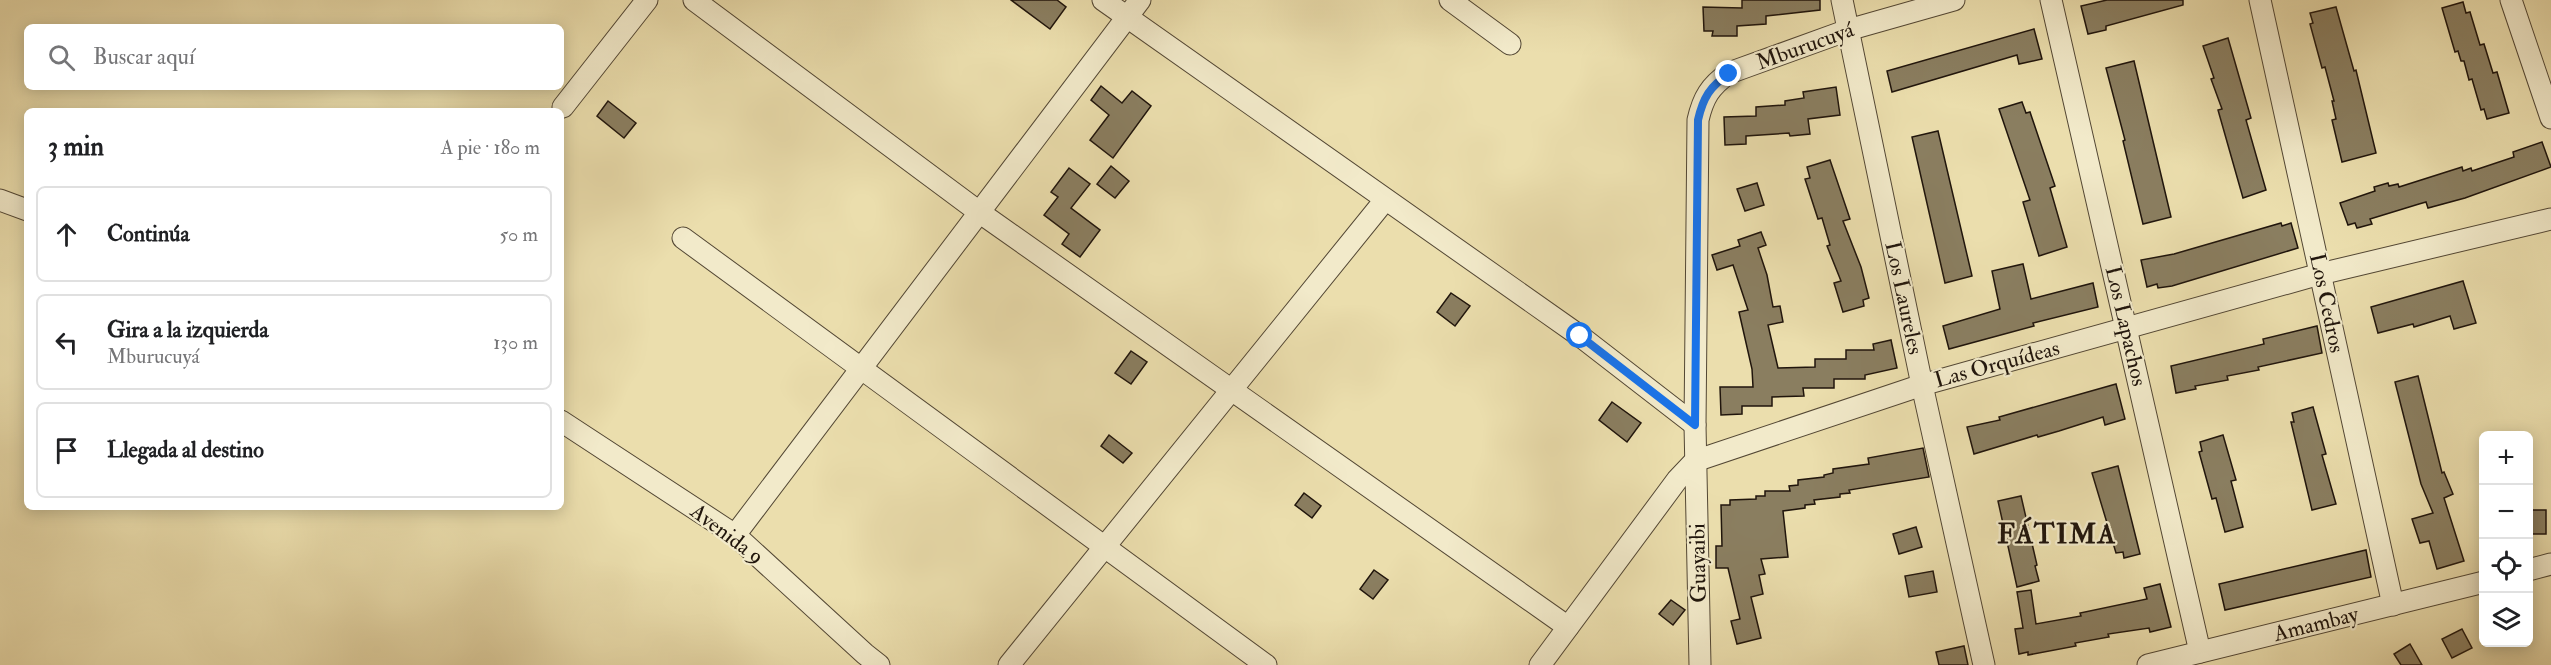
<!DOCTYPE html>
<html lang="es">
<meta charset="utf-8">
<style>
:root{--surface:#fff;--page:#f2f2f2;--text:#202124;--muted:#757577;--line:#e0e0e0}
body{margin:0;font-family:"IM FELL Double Pica",serif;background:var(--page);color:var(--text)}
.controls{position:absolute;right:18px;bottom:18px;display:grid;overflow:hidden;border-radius:9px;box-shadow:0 3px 15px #0003}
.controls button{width:54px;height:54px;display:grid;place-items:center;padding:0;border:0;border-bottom:2px solid var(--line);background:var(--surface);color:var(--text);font:30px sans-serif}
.stop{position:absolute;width:18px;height:18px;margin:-14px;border:4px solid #1a73e8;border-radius:50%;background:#fff}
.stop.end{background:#1a73e8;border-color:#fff;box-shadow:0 2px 6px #0008}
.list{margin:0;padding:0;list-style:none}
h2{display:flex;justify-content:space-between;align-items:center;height:78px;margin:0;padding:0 24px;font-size:26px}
h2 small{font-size:20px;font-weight:400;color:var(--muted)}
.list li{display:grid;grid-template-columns:39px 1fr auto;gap:18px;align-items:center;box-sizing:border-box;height:96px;margin:0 12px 12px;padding:0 12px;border:2px solid var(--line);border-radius:9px}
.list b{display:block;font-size:22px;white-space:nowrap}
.list p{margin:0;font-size:20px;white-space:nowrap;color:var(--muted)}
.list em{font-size:20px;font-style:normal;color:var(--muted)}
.icon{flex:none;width:33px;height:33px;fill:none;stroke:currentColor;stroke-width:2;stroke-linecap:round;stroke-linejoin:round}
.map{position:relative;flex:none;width:2551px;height:665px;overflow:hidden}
.search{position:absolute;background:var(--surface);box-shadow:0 3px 15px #0003;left:24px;top:24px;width:540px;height:66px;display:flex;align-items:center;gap:15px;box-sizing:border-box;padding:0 21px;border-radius:9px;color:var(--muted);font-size:22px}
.panel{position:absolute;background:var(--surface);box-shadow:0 3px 15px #0003;left:24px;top:108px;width:540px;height:402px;border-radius:9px}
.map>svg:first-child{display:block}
</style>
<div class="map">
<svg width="2551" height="665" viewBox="0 0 2551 665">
<rect width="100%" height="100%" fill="#ebdead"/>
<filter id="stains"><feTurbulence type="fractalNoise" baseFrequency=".00333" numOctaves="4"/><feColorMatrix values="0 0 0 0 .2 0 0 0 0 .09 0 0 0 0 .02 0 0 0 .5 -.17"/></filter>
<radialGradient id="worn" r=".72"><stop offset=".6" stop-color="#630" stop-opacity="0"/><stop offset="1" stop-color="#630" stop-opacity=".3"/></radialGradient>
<g fill="#8a7e60" stroke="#20150c" stroke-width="1.5">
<polygon points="1011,0 1057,0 1066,7 1050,29"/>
<polygon points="1742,0 1820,0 1820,10 1766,16 1766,24 1737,26 1737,36 1712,36 1713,31 1704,31 1703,7 1742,8"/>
<polygon points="2107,0 2183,0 2183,5 2106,26 2106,30 2088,34 2081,6"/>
<polygon points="2463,2 2466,13 2470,12 2480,45 2484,44 2493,73 2497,72 2509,113 2487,119 2484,109 2481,110 2472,79 2469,80 2464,61 2461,61 2458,51 2455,52 2442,8"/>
<polygon points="2336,7 2354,71 2356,70 2376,153 2342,162 2332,120 2336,119 2332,101 2334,101 2325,67 2322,68 2310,24 2313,23 2310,13"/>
<polygon points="2034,29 2042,59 2019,64 2017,55 1892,92 1887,71"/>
<polygon points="2228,38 2251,118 2246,120 2266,190 2243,198 2218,110 2222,109 2211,79 2214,78 2203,46"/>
<polygon points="2134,61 2171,217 2143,224 2123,141 2125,140 2106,68"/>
<polygon points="1101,86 1122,103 1132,91 1151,106 1113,158 1090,140 1109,115 1091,100"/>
<polygon points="1836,87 1840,115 1808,119 1810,134 1790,136 1789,133 1746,136 1746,144 1725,145 1724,117 1756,116 1756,107 1785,105 1785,101 1804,98 1803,92"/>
<polygon points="608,101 636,123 624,138 597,116"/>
<polygon points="2022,102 2026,113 2030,112 2055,186 2050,188 2067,247 2039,256 2023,202 2030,200 1999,109"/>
<polygon points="1938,131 1972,276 1945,283 1912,137"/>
<polygon points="2542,142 2551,167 2465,198 2428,208 2426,202 2419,204 2370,219 2372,224 2357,228 2355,223 2348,225 2340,203 2375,191 2374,187 2388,183 2389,186 2398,184 2399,187 2462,167 2463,171 2471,168 2472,171 2514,157 2513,152"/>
<polygon points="1830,160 1850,219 1843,221 1861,267 1869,298 1863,300 1864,306 1843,312 1834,283 1841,281 1827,246 1830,245 1822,218 1818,219 1805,179 1810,178 1807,167"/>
<polygon points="1111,166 1129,181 1115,198 1097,184"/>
<polygon points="1069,168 1090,184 1071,208 1100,230 1080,257 1062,244 1069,234 1044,215 1058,197 1051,192"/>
<polygon points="1757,183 1764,205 1745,211 1737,189"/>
<polygon points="2281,223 2282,226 2291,223 2298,248 2172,286 2158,288 2157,284 2147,287 2141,260 2174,254"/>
<polygon points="1761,232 1766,245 1758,248 1767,275 1773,307 1780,306 1783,322 1768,325 1778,368 1815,367 1815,359 1846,359 1846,350 1874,350 1873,344 1891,340 1897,368 1865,375 1865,379 1834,379 1834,388 1803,388 1804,396 1772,397 1772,406 1742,406 1742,414 1721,415 1720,387 1753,387 1752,369 1739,312 1748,310 1733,265 1717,270 1712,255 1740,246 1738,240"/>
<polygon points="2023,264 2031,299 2093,283 2098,307 2033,323 2034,326 1949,349 1943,326 2000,309 1992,271"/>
<polygon points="2463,281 2476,323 2454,329 2450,316 2414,327 2413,324 2378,333 2371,307"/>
<polygon points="1451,293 1470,306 1455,326 1437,312"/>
<polygon points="2317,326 2322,353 2258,367 2259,370 2227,376 2228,380 2195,386 2196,389 2176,393 2171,366 2264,344 2263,339"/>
<polygon points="1131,351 1147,362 1131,384 1115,373"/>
<polygon points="2418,376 2442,473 2444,472 2453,494 2444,498 2464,561 2437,569 2429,541 2420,543 2412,519 2433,513 2421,484 2395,382"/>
<polygon points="2116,384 2125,419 2105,425 2103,417 2059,431 2038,437 2037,435 1974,454 1967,427 2000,420 1999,417"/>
<polygon points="1612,402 1641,423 1627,442 1599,420"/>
<polygon points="2313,407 2326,454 2322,455 2336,504 2312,510 2291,422 2294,422 2292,413"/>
<polygon points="1109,435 1132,453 1123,463 1101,446"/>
<polygon points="2223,435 2236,480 2231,481 2243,527 2225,532 2216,498 2212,499 2199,452 2202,451 2200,442"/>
<polygon points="1923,448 1929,477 1849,490 1850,493 1840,494 1840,497 1814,500 1815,504 1805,505 1805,508 1783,511 1788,557 1761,559 1765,574 1759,575 1763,594 1751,597 1761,638 1737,644 1731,621 1740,619 1728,568 1716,568 1716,546 1722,546 1721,505 1730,505 1730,500 1756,499 1756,496 1765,496 1765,491 1790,491 1789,486 1798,485 1798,480 1824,477 1824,475 1833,473 1833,469 1869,464 1868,458"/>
<polygon points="2118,466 2140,554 2124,558 2123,552 2116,553 2092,473"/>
<polygon points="1304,493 1321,506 1312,518 1295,505"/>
<polygon points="2021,496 2037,565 2035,566 2039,581 2017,587 1998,501"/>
<rect x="2529" y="510" width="17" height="24"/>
<polygon points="1916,527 1922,547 1899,554 1893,534"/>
<polygon points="2366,550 2371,577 2225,610 2219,584"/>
<polygon points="1374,570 1388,580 1373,599 1360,589"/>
<polygon points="1933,571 1937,592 1909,597 1905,576"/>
<polygon points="2160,584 2171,627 2150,632 2149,628 2108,634 2109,637 2075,643 2076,646 2028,655 2028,652 2019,654 2015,629 2023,628 2017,592 2031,590 2036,624 2081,616 2080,613 2147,599 2144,588"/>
<polygon points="1671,600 1685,610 1673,625 1659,614"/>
<polygon points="2462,629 2472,648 2452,658 2442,639"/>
<polygon points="2410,644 2422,665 2401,665 2394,654"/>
<polygon points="1964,646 1968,665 1939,665 1936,652"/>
</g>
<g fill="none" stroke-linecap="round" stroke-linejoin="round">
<g stroke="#534734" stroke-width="23">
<g id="street">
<polyline points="694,0 979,212 1568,627"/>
<polyline points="1103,0 1580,336 1695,425"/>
<polyline points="1450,0 1510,44"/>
<polyline points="1842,0 1922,385 1984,665"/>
<polyline points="2051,0 2200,652"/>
<polyline points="2260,0 2393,605"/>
<polyline points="2511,0 2551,118"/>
<polyline points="563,107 647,0"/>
<polyline points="0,200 27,210"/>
<polyline points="683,238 1266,665"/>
<polyline points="561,421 735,535 865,654 879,665"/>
<polyline points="735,535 1140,0"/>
<polyline points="2528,570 2551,564"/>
<polyline points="1009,665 1385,200"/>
<polyline points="1540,665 1677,480 1695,461 1922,385 2320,274 2551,219"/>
<path d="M 1700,665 L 1695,425 L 1698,120 C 1703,98 1710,86 1729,73 L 1848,30 L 1954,0"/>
<polyline points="2148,665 2484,582"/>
</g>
</g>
<use href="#street" stroke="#f2eaca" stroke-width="21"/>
</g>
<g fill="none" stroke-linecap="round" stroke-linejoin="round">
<path stroke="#1a73e8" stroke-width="8" d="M 1580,336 L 1695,425 L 1698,120 C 1703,98 1710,86 1729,74"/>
</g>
<g text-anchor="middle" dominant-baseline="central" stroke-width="4.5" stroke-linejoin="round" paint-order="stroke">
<g font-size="22" fill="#20150c" stroke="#f2eaca">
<text transform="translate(1805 46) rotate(-20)">Mburucuyá</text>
<text transform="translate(1904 298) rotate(78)">Los Laureles</text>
<text transform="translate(2327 303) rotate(78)">Los Cedros</text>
<text transform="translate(2126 326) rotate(77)">Los Lapachos</text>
<text transform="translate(1997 364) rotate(-15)">Las Orquídeas</text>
<text transform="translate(727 534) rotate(37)">Avenida 9</text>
<text transform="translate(1698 563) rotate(-91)">Guayaibi</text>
<text transform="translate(2316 624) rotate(-14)">Amambay</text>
</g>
<g font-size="28" font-weight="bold" letter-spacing="1.5" fill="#20150c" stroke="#f2eaca">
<text x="2057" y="534">FÁTIMA</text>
</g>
</g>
<rect width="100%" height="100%" filter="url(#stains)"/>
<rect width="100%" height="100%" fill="url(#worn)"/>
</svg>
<div class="controls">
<button>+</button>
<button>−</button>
<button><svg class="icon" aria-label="locate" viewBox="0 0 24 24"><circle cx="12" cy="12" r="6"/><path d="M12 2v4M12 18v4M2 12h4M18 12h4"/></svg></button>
<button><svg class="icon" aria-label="layers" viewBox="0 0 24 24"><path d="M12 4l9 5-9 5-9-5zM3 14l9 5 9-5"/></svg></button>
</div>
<div class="stop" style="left:1580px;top:336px"></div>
<div class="stop end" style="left:1729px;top:74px"></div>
<div class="search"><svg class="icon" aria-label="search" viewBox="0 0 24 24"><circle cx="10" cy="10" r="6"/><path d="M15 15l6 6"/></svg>Buscar aquí</div>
<section class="panel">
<h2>3 min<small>A pie · 180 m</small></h2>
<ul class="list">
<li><svg class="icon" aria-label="ahead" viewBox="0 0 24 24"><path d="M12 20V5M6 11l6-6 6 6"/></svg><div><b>Continúa</b></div><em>50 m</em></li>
<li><svg class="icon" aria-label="left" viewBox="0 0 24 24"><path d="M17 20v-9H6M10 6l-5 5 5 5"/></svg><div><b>Gira a la izquierda</b><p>Mburucuyá</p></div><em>130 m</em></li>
<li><svg class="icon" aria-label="arrive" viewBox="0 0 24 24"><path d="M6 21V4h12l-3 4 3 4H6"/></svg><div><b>Llegada al destino</b></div></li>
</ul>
</section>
</div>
